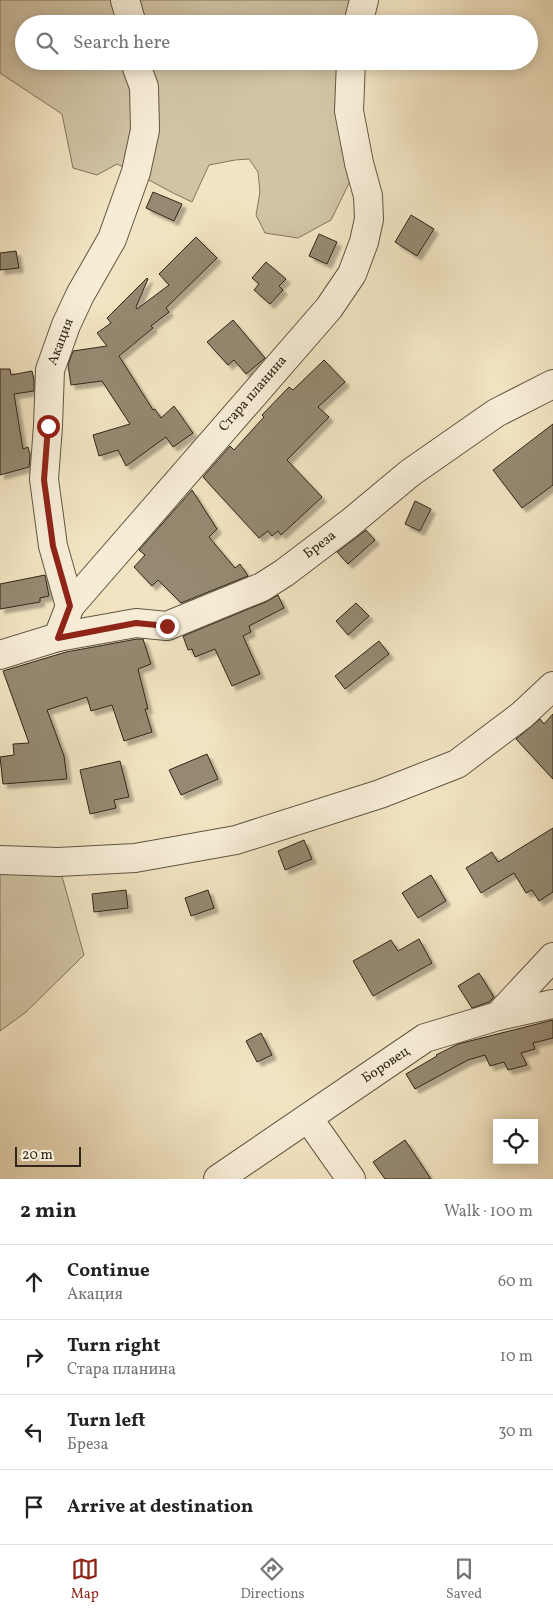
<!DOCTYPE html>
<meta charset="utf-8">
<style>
:root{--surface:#fff;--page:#f2f2f2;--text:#222;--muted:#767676;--line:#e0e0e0;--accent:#8f2418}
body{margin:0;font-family:Vollkorn,serif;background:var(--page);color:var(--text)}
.controls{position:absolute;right:15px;bottom:15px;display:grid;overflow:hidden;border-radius:0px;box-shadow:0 2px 12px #0003}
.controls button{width:45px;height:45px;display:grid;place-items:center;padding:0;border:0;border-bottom:1px solid var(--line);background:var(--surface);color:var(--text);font:25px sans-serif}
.scale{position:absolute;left:15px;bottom:12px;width:66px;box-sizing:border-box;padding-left:5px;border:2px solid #312619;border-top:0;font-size:14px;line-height:18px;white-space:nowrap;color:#312619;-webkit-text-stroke:4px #f7edd7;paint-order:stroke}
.stop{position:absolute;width:15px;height:15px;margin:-11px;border:4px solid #8f2418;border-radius:50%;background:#fff}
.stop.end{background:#8f2418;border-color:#fff;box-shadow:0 1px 5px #0008}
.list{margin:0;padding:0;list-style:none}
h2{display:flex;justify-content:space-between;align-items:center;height:65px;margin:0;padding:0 20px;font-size:21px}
h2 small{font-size:16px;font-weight:400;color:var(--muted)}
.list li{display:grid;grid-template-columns:32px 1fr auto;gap:15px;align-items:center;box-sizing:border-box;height:75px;padding:0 20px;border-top:1px solid var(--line)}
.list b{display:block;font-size:19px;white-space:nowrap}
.list p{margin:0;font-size:16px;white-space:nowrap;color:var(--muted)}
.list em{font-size:16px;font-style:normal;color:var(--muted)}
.icon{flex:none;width:28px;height:28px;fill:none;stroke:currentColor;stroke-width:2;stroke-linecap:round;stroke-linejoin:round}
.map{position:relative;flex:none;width:553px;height:1179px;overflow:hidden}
.search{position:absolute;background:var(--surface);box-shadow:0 2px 12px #0003;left:15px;right:15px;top:15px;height:55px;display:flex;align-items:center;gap:12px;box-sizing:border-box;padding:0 18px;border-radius:28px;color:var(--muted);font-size:19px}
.sheet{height:365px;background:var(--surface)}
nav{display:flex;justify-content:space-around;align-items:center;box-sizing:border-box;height:70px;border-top:1px solid var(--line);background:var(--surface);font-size:14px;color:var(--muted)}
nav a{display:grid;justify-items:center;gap:2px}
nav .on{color:var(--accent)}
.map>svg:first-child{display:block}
</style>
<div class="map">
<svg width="553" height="1179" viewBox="0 0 553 1179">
<defs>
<filter id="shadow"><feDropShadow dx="4.5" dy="4.5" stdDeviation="1" flood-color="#0004"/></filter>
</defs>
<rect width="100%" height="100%" fill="#f2e4c2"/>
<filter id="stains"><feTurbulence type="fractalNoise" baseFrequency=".004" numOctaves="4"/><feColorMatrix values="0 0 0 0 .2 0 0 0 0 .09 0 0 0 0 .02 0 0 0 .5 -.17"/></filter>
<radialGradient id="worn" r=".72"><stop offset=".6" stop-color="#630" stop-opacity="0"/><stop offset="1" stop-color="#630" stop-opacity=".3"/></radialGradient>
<g fill="#d1c4a5" stroke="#81755f">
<path d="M 0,0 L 364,0 L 358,24 L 24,24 L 24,61 L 351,61 L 359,163 L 331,220 L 298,238 L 265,233 L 256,215 L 260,192 L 258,172 L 249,159 L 235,160 L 209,165 L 192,202 C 166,191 143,175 117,164 L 97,175 L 73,168 L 62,114 L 0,73 Z"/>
<polygon points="0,860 58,862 84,955 26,1012 0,1031"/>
</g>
<g fill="#958971" stroke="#312619" filter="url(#shadow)">
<polygon points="153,192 182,204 174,221 146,208"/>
<polygon points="411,215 434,229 417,256 395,242"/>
<polygon points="319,234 337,242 327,264 309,256"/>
<polygon points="196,237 217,258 166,308 169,312 151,326 153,328 119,356 153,410 155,409 161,418 174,406 193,433 173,447 166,437 126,466 118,450 99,456 93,435 130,424 102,381 71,385 68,365 73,351 107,346 97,333 111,323 107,318 147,278 148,279 136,307 137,309 169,285 159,274"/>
<polygon points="16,251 19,268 0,270 0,253"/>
<polygon points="266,262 286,279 279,286 283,290 270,304 254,290 259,284 252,278"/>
<polygon points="233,320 265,358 246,374 234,360 228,365 207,342"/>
<polygon points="324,360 345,382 318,407 329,417 287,460 322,497 281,535 278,531 272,536 268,531 259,538 203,477 230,446 234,450 264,417 262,415 289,387 293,390"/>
<polygon points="0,369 10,369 11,375 32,371 34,381 34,391 14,394 23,449 28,447 30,455 29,467 0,475"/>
<polygon points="553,424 553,485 522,508 493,470"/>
<polygon points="192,490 217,529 209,537 235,568 240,564 248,576 181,603 158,580 152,586 134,567 145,555 139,550"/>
<polygon points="415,501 431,509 420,531 405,524"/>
<polygon points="366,530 375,540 348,564 337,552"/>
<polygon points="45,575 49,596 40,598 40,602 0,609 0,584"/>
<polygon points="278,595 284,608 249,626 251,632 243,636 260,674 232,686 215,649 195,657 192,649 188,650 183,636 268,601"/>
<polygon points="356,603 369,616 348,635 336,621"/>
<polygon points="137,639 143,639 151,664 138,669 148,709 145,709 152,732 124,741 112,705 91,711 87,697 47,710 64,756 67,779 3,784 0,757 14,755 13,744 29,743 3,671 66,652"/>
<polygon points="379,641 389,654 345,689 335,676"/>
<polygon points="553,714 553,779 516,739 540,719 544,724"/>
<polygon points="207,754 218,779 181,795 169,770"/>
<polygon points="120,761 129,797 114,800 116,808 90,814 80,770"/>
<polygon points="553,828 553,892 539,901 532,890 526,893 514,873 481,893 466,868 492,852 498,862"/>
<polygon points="304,840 312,859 285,870 278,851"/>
<polygon points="431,875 446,901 418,918 402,893"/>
<polygon points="126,890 128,908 94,912 92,894"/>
<polygon points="208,890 214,908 191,916 185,898"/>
<polygon points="419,939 432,963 373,996 353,961 391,940 398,951"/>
<polygon points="479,973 494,997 489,1002 472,1008 458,986"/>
<polygon points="553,1020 553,1038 533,1043 535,1049 521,1053 527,1065 508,1070 504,1062 490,1066 485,1055 468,1060 415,1089 406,1074 437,1056 436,1055 458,1044"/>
<polygon points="261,1033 272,1055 257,1062 246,1041"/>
<polygon points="405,1140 431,1179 385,1179 373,1162"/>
</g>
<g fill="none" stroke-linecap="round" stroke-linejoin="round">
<g stroke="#615643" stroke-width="30">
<g id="minor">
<polyline points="125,0 132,24"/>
<polyline points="358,24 364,0"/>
<polyline points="70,606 53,546 44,479 48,426 50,370 66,325 80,295 112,239 136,172 145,130 144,87 137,68 137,61"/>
<polyline points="58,637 136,623 167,626 262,587 284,573 350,523 410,473 496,413 553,384"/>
<polyline points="0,655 58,637 70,606 329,308 352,274 364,242 369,219 368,196 359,163 349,111 351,61"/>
<polyline points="0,860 58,862 135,858 236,840 380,794 457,764 522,715 553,686"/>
<polyline points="498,1016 553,1004"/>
<polyline points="308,1118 351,1179"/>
<polyline points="218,1179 425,1038 498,1016 553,957"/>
</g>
</g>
<use href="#minor" stroke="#f7edd7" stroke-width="28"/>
</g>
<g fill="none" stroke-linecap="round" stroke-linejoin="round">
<polyline stroke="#8f2418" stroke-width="6" points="48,426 44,480 53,546 70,606 58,638 136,623 167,626"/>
</g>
<g text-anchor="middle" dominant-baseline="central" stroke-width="4" stroke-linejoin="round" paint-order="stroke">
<g font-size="14" fill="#312619" stroke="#f7edd7">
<text transform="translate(61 342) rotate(-69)">Акация</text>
<text transform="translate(253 394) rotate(-49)">Стара планина</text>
<text transform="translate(320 545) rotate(-37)">Бреза</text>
<text transform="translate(386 1065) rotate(-34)">Боровец</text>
</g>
</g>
<rect width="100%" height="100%" filter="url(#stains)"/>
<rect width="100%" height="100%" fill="url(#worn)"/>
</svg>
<div class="controls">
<button><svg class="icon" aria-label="locate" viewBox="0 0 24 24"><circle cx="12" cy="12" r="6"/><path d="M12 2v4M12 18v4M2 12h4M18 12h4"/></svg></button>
</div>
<div class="scale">20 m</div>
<div class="stop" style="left:48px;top:426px"></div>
<div class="stop end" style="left:167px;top:626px"></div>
<div class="search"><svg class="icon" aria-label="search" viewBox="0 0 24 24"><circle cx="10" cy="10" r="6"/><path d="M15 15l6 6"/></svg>Search here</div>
</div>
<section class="sheet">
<h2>2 min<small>Walk · 100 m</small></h2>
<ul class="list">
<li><svg class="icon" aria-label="ahead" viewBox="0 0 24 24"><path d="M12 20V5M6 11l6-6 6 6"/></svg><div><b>Continue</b><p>Акация</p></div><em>60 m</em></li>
<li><svg class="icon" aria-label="right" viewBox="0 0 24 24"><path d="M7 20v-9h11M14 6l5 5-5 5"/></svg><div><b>Turn right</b><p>Стара планина</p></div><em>10 m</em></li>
<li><svg class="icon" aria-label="left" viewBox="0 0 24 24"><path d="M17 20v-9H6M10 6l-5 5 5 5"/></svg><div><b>Turn left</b><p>Бреза</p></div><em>30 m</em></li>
<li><svg class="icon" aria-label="arrive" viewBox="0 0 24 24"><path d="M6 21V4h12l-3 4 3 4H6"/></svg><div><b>Arrive at destination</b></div></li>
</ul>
</section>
<nav>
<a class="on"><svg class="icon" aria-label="map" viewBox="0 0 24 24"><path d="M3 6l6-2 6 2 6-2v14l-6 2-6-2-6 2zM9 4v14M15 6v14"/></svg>Map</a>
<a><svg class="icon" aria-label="directions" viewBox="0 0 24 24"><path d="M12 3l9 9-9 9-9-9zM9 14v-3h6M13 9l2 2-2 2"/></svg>Directions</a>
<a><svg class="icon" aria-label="saved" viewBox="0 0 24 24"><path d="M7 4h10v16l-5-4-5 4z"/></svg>Saved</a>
</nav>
